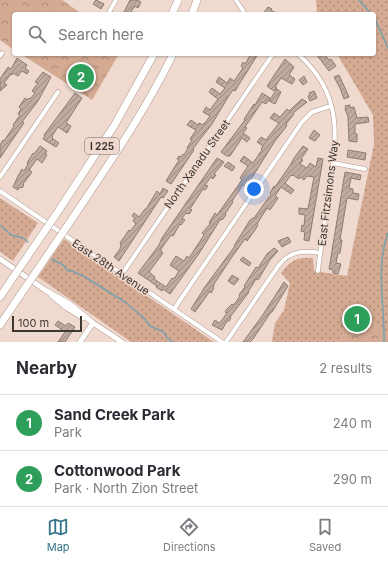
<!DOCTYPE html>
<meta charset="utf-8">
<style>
:root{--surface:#fff;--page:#f7f7f7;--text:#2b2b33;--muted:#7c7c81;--line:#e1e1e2;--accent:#357489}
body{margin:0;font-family:Inter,sans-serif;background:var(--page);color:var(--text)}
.scale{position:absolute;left:12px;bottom:10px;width:70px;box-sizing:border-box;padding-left:4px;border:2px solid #3e3631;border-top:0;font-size:11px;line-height:14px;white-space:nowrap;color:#3e3631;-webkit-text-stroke:3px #f0dacf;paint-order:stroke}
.you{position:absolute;left:254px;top:189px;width:14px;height:14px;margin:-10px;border:3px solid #fff;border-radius:50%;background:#1a73e8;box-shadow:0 0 0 6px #1a73e833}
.badge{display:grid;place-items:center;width:26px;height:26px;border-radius:50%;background:var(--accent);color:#fff;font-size:13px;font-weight:700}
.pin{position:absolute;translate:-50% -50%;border:2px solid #fff;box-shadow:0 1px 4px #0006}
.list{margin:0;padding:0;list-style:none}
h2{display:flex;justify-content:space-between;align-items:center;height:52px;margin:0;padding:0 16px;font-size:17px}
h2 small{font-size:13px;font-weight:400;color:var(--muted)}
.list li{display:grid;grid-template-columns:26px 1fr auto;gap:12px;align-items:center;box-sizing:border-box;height:56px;padding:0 16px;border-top:1px solid var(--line)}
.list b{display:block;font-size:15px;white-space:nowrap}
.list p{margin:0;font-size:13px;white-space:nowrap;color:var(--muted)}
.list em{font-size:13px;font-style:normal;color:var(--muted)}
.icon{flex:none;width:22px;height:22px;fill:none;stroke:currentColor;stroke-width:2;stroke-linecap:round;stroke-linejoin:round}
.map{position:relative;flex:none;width:388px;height:342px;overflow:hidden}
.search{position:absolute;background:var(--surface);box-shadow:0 1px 3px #0004;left:12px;right:12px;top:12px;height:44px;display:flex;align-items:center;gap:10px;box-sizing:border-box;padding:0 14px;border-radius:4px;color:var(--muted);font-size:15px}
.sheet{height:164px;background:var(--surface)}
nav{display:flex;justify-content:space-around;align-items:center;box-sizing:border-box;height:56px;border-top:1px solid var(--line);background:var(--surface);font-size:11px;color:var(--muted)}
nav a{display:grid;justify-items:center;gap:2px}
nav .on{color:var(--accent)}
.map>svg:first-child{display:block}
</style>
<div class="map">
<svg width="388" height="342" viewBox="0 0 388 342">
<defs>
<pattern id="grass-dots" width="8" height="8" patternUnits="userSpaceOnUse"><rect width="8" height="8" fill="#d4aa93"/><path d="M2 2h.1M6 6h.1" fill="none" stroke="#ad8b79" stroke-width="1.8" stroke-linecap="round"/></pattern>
<pattern id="park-crowns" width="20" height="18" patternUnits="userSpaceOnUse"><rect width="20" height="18" fill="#d4aa93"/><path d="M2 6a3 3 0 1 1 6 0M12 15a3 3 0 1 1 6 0" fill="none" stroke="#ad8b79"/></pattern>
<pattern id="building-hatch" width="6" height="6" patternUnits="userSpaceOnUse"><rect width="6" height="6" fill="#bfaba0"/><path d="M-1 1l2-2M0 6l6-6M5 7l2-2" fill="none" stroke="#9d8c83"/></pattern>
</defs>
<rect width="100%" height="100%" fill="#f0dacf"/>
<g fill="url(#grass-dots)">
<path d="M 316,0 L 388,0 L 388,333 L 348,305 L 341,342 L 272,342 L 275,323 L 284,310 L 290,283 L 281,273 C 291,260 297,257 313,258 L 314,271 L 347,276 L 374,144 L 373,115 L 337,54 L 374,54 L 374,14 L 317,14 Z"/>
<polygon points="0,198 38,223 13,261 0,252"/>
<polygon points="64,239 214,342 131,342 38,277"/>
</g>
<g fill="url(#park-crowns)">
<polygon points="0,0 62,0 82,14 14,14 14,50 0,40"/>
<polygon points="21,54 119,54 92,100"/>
<polygon points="348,305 388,333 388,342 341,342"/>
</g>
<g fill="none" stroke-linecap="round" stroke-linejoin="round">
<g stroke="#79a1af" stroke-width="1.5">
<polyline points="359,0 371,14"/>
<polyline points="374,17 388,48"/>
<polyline points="0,225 11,235 23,238 28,242"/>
<polyline points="52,259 63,265 68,271 72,271 85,277 125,302 143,317 150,326 164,332 167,338 173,342"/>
<path d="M 384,342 C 385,305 375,268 388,233"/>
</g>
</g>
<g fill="url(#building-hatch)" stroke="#8f7b71">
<polygon points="96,0 104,4 101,9 93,4"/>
<polygon points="130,0 137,0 141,2 138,8 135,6 134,8 133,8 130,14 123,14"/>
<polygon points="268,7 272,9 271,10 277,14 263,14"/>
<polygon points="251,54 258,54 235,91 233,90 228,97 212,124 198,142 193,149 194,150 171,184 166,181 179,160 177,159 179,156 181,157 183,154 184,155 188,148 187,148 192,140 190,139 196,130 187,125 191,120 198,125 199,123 203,125 204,123 205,123 210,116 203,112 206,107 210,110 218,99 210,93 209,92 212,88 220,94 225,88 216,82 219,77 227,83 230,78 234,81 243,68 241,66 243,62 245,64"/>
<polygon points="316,54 324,54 329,60 331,59 336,66 329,71"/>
<polygon points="17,58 27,65 25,68 29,71 27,74 22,71 18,76 13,73 12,75 11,74 4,83 7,85 0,91 0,79 8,67 11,69"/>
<polygon points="285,59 294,67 289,75 295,79 292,84 281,78 275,87 277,88 274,91 267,86"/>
<polygon points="43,72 51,77 38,101 22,122 24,123 0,158 0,145 3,140 4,141 14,126 13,125 20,115 18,114 21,109 19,107 25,98 28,100 29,98 30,99 35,93 32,91 38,83 35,82"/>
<polygon points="339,75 349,97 344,99 340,88 334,77"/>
<polygon points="304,76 307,82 303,85 299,80"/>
<polygon points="277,89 281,92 275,104 269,101"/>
<polygon points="314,91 317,98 310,101 308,96 310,95 309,93"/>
<polygon points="75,93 82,98 66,123 71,126 67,133 58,127 52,136 53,137 52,138 59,143 56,147 43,139 45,136 44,135"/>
<polygon points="262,93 270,98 266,104 262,102 245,127 247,128 243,133 250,138 247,142 242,138 230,156 227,156 221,152 245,120 244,119 254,104 255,105"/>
<polygon points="302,99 307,102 293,113 294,114 286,124 287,125 286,127 275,141 253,176 246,184 245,186 243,185 232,201 233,202 225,214 226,215 223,219 220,220 198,255 170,294 163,289 162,291 156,287 157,286 138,273 159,245 162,238 217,158 224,162 214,174 216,175 213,179 211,177 205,185 208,186 205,190 203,189 190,209 192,210 189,214 186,213 182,218 185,220 181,225 180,224 173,236 171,235 161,249 161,251 163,253 149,272 155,277 154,279 166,287 172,278 174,279 179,271 170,265 176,256 184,261 187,256 189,258 204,235 202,233 211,223 209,223 215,213 217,215 242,180 240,178 248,166 240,161 244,156 253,163 262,150 261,149 263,146 257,142 261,137 266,140 279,123 270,118 274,113 280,117 287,109 289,111"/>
<polygon points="350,105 350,108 354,107 357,118 368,117 369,122 355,124 355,134 357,134 357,142 349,141 348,117 345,109 346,109 345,106"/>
<polygon points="314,130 320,135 315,141 309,138"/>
<polygon points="40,146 47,151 45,154 47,155 42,163 37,159 29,170 32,172 23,184 24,185 22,188 20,187 18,190 13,187 18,176 22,169 24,171 28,164 27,163 33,153 34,154"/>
<polygon points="303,146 308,149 301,159 303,160 300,164 307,168 310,163 316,167 318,158 323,159 309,241 304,240 305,232 301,231 302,225 304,226 305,215 299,214 299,208 308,209 314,177 307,176 304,180 300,177 299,179 293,175 292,176 291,175 285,183 294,190 291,194 281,187 275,196 278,198 270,210 267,208 257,224 258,225 255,230 247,241 245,239 234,254 214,284 214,285 213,287 214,288 211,293 210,291 195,312 191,309 203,290 204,288 235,246 234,246 250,220 253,218 254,218 271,194 270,193 274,186 275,187 291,164 294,158"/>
<polygon points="348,150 366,153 365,160 347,157"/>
<polygon points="228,162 235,167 232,171 224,166"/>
<polygon points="345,172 361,175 360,180 351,178 349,188 353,189 353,193 359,194 358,200 347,198 340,240 342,240 340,253 338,253 336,263 341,264 338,274 333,273 333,270 329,269"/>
<polygon points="163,188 168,191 163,198 161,197 119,261 114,257 120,249 121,245 120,243 129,230 130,231 136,224 133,221 135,218 132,216 134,213 139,217 145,209 146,209 157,191 160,194"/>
<polygon points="288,237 291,242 282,247 278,241"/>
<polygon points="274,248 278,251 270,260 258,280 256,279 248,292 249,292 230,317 231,318 229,321 227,321 222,330 212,325 215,320 219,323 222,320 227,313 225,312 227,309 232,304 233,305 236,302 240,296 239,295 245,287 244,286 256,267 258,268 267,254"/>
<polygon points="243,257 251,263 249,266 240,260"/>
<polygon points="232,275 239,279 234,285 228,281"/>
<polygon points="284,282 288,286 272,312 271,312 253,339 250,342 243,342 262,316"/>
<polygon points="58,321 66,326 68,323 75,327 65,342 58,342 65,332 55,325"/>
</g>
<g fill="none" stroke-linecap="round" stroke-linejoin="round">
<g stroke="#ad998e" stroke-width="5">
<g id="minor">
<polyline points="236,0 245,14"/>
<polyline points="108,14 116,0"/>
<path d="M 298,54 C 344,94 337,139 329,192 C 325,219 321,245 318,271"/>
<polyline points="0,56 2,53"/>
<polyline points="333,163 365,169"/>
<polyline points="0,177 58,92"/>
<polyline points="0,191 222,342"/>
<polyline points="122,274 273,54"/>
<polyline points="174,309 302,122 312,112 331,106"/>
<path d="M 226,342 L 279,265 C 290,251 304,250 320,253"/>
</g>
</g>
<g stroke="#ad998e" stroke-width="6">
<g id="tertiary">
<polyline points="0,259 45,290 70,304 93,323 122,342"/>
<polyline points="51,295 67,308 83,318"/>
<polyline points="80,342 93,323"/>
</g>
</g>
<g stroke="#ad998e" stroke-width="8">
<g id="motorway">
<polyline points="172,14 178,0"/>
<polyline points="192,14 197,0"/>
<polyline points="59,210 114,126 154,54"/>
<path d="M 72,219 C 108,165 145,112 173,54"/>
<polyline points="0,297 8,285"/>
<polyline points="0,325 21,294"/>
</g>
</g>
<use href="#minor" stroke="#fff" stroke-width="4"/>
<use href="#tertiary" stroke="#fff" stroke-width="5"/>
<use href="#motorway" stroke="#fff" stroke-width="7"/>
<g stroke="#ad998e" stroke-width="8" stroke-linecap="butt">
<g id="motorway-bridge">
<polyline points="8,285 59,210"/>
<polyline points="21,294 72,219"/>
</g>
</g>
<use href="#motorway-bridge" stroke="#fff" stroke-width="7"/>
</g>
<g text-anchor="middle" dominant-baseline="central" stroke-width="3" stroke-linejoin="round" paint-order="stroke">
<rect fill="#f0dacf" stroke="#736760" stroke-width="1" x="85" y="138" width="34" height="16" rx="3"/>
<g font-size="10" font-weight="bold" fill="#3e3631">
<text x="102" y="146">I 225</text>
</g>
<g font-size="11" fill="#3e3631" stroke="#f0dacf">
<text transform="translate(197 164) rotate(-55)">North Xanadu Street</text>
<text transform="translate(328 193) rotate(-83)">East Fitzsimons Way</text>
<text transform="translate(111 267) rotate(34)">East 28th Avenue</text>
</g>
</g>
</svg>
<div class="scale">100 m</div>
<div class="you"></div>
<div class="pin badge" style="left:357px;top:319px;background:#2e9e5b">1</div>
<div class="pin badge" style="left:81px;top:77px;background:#2e9e5b">2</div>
<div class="search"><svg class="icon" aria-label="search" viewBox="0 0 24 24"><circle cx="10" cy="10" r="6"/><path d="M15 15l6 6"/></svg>Search here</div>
</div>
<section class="sheet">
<h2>Nearby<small>2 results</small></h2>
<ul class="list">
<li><span class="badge" style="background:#2e9e5b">1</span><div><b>Sand Creek Park</b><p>Park</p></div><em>240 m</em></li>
<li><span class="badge" style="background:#2e9e5b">2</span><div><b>Cottonwood Park</b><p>Park · North Zion Street</p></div><em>290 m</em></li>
</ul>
</section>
<nav>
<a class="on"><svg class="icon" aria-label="map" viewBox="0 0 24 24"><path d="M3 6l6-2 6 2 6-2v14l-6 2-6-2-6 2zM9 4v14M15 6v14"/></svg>Map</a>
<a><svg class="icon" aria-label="directions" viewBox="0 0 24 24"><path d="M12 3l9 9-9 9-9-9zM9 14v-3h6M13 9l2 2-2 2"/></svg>Directions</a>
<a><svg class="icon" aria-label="saved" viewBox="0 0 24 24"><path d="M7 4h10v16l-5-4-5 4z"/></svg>Saved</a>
</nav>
